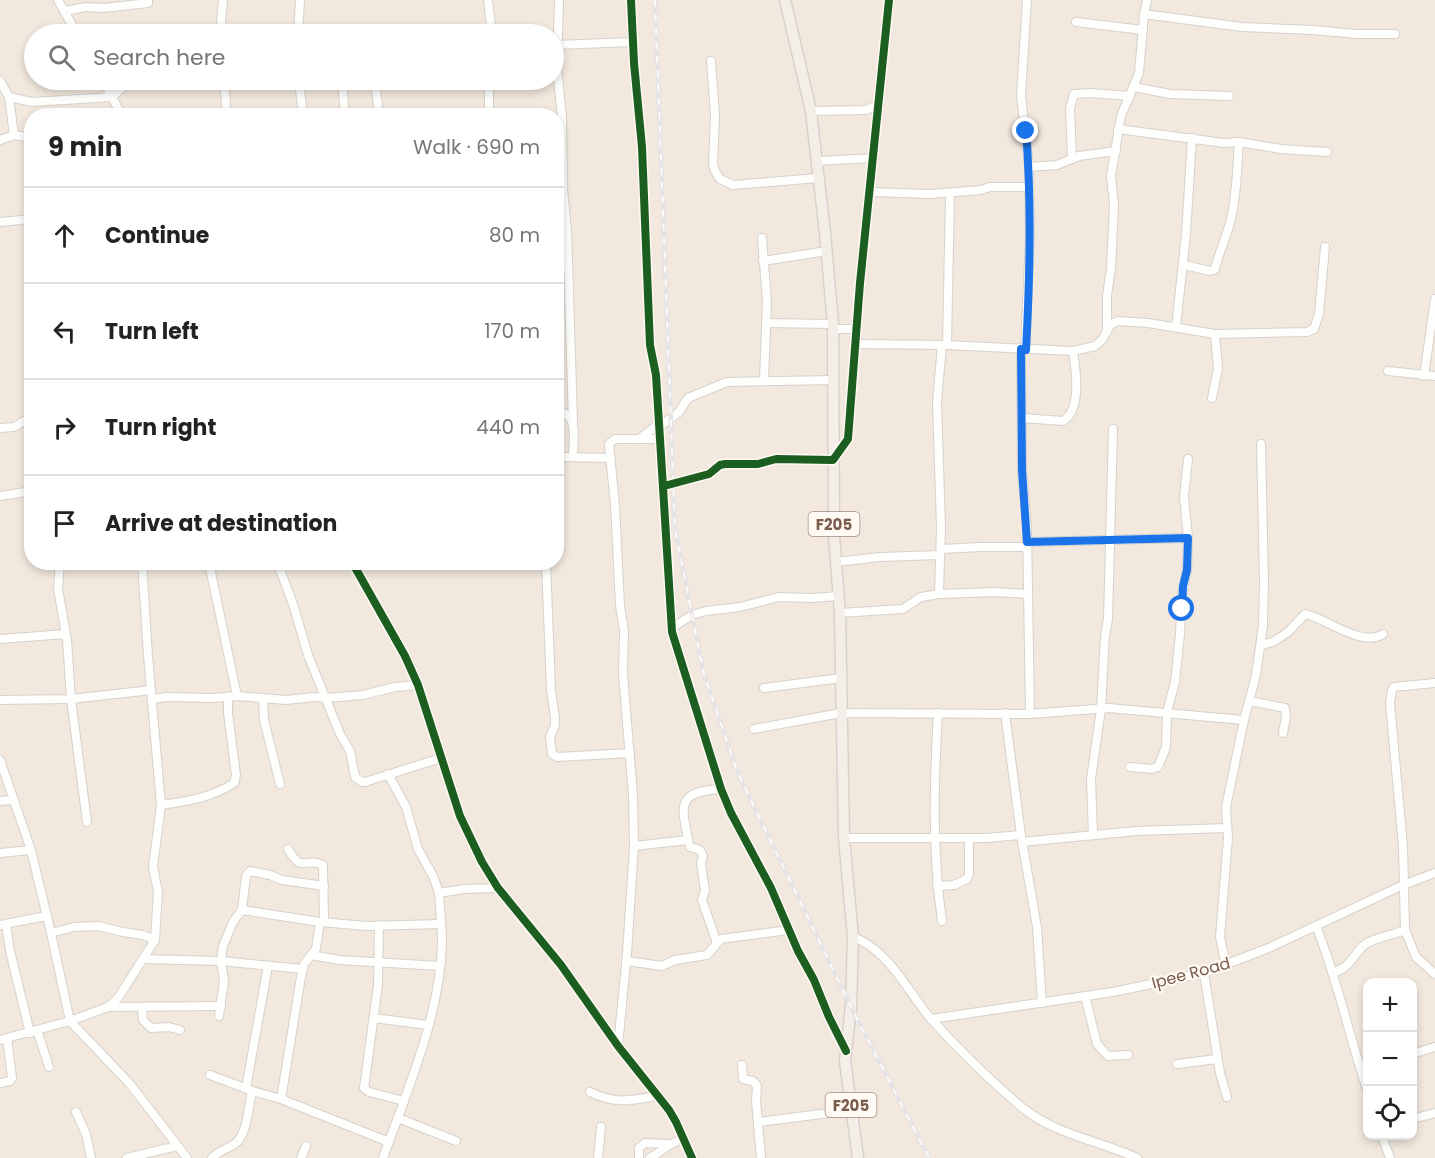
<!DOCTYPE html>
<meta charset="utf-8">
<style>
:root{--surface:#fff;--page:#f6f6f6;--text:#222;--muted:#767676;--line:#e0e0e0}
body{margin:0;font-family:Poppins,sans-serif;background:var(--page);color:var(--text)}
.controls{position:absolute;right:18px;bottom:18px;display:grid;overflow:hidden;border-radius:12px;box-shadow:0 3px 9px #0003}
.controls button{width:54px;height:54px;display:grid;place-items:center;padding:0;border:0;border-bottom:2px solid var(--line);background:var(--surface);color:var(--text);font:30px sans-serif}
.stop{position:absolute;width:18px;height:18px;margin:-14px;border:4px solid #1a73e8;border-radius:50%;background:#fff}
.stop.end{background:#1a73e8;border-color:#fff;box-shadow:0 2px 6px #0008}
.list{margin:0;padding:0;list-style:none}
h2{display:flex;justify-content:space-between;align-items:center;height:78px;margin:0;padding:0 24px;font-size:26px}
h2 small{font-size:20px;font-weight:400;color:var(--muted)}
.list li{display:grid;grid-template-columns:39px 1fr auto;gap:18px;align-items:center;box-sizing:border-box;height:96px;padding:0 24px;border-top:2px solid var(--line)}
.list b{display:block;font-size:22px;white-space:nowrap}
.list em{font-size:20px;font-style:normal;color:var(--muted)}
.icon{flex:none;width:33px;height:33px;fill:none;stroke:currentColor;stroke-width:2;stroke-linecap:round;stroke-linejoin:round}
.map{position:relative;flex:none;width:1435px;height:1158px;overflow:hidden}
.search{position:absolute;background:var(--surface);box-shadow:0 3px 9px #0003;left:24px;top:24px;width:540px;height:66px;display:flex;align-items:center;gap:15px;box-sizing:border-box;padding:0 21px;border-radius:33px;color:var(--muted);font-size:22px}
.panel{position:absolute;background:var(--surface);box-shadow:0 3px 9px #0003;left:24px;top:108px;width:540px;height:462px;border-radius:24px}
.map>svg:first-child{display:block}
</style>
<div class="map">
<svg width="1435" height="1158" viewBox="0 0 1435 1158">
<rect width="100%" height="100%" fill="#f9f5f0"/>
<path fill="#f2e8de" fill-rule="evenodd" d="M 0,0 L 1435,0 L 1435,1158 L 0,1158 ZM 34,34 L 554,34 L 554,80 L 34,80 ZM 32,116 L 556,116 L 556,562 L 32,562 ZM 1368,982 L 1412,982 L 1412,1136 L 1368,1136 Z"/>
<g fill="none" stroke-linecap="round" stroke-linejoin="round">
<g stroke="#d7d1cb" stroke-width="10">
<g id="minor">
<polyline points="58,0 77,34"/>
<polyline points="488,0 492,34"/>
<polyline points="559,0 557,68 562,117 563,189 567,230 573,421"/>
<polyline points="631,0 634,63 642,147 650,345 656,375 672,632 721,789 731,813 771,888 798,951 814,980 829,1017 846,1051"/>
<polyline points="64,11 86,7 104,8 148,3 148,0"/>
<polyline points="1144,14 1147,0"/>
<polyline points="1076,22 1143,30"/>
<polyline points="223,34 221,20 223,0"/>
<polyline points="298,34 300,0"/>
<polyline points="556,45 632,42"/>
<polyline points="711,61 715,115 713,165 715,171 720,179 733,185 818,178"/>
<polyline points="103,80 122,116"/>
<polyline points="163,80 208,80"/>
<polyline points="218,80 252,80"/>
<polyline points="224,80 227,116"/>
<polyline points="299,80 303,116"/>
<polyline points="342,80 345,116"/>
<polyline points="375,80 379,116"/>
<polyline points="489,80 489,116"/>
<polyline points="0,81 9,97 32,102 112,97 126,84 132,81 148,80"/>
<polyline points="1134,87 1170,94 1229,96"/>
<polyline points="9,97 14,135"/>
<polyline points="811,111 866,110 879,104"/>
<polyline points="1118,129 1224,143 1239,142 1281,149 1327,152"/>
<polyline points="0,140 14,135 32,138"/>
<polyline points="1072,158 1070,108 1074,94 1090,93 1130,96"/>
<polyline points="817,161 874,158"/>
<polyline points="1029,167 1057,165 1079,156 1116,151"/>
<polyline points="870,192 930,194 981,190 990,187 1029,187"/>
<polyline points="0,222 32,219"/>
<polyline points="762,238 767,301 764,380"/>
<polyline points="763,261 827,251"/>
<path d="M 1184,265 L 1210,271 L 1215,269 C 1219,252 1227,236 1231,219 C 1237,194 1237,168 1239,142"/>
<polyline points="766,323 833,324"/>
<polyline points="1176,327 1186,234 1192,138"/>
<polyline points="833,329 856,329"/>
<polyline points="1107,332 1107,295 1111,269 1114,205 1111,176 1121,116 1139,73 1144,14 1242,27 1313,30 1357,34 1395,34"/>
<polyline points="855,344 947,345 1073,351 1095,346 1102,340 1111,324 1118,321 1148,323 1215,334 1307,332 1314,329 1319,314 1325,247"/>
<polyline points="947,345 950,193"/>
<polyline points="1021,349 1022,470 1027,527 1030,714"/>
<polyline points="1025,349 1030,237 1029,167 1021,95 1027,0"/>
<polyline points="1388,371 1435,376"/>
<polyline points="1424,376 1435,299"/>
<polyline points="1212,398 1218,368 1215,334"/>
<path d="M 556,411 C 580,413 573,439 573,456"/>
<path d="M 1022,418 L 1063,421 C 1082,410 1076,370 1073,351"/>
<polyline points="659,427 679,412 688,398 727,382 834,380"/>
<polyline points="0,428 14,427 26,420 32,419"/>
<polyline points="639,439 659,424"/>
<polyline points="556,457 611,458"/>
<polyline points="664,486 709,474 720,465 725,464 758,464 776,459 833,460 848,439 860,283 889,0"/>
<polyline points="0,496 32,491"/>
<polyline points="1027,542 1188,538"/>
<polyline points="941,549 981,547 1027,547"/>
<polyline points="60,562 58,589 67,640 71,699 87,822"/>
<polyline points="277,562 293,604 308,655 340,734 350,751 355,777 362,782 365,782 441,758"/>
<polyline points="352,562 405,656 418,685 460,816 482,862 498,888 561,965 618,1046 669,1110 676,1122 692,1158"/>
<polyline points="546,562 551,690 555,718 555,725 550,737 552,754 557,757 630,753"/>
<polyline points="836,562 880,557 940,555"/>
<polyline points="209,563 237,696"/>
<polyline points="939,594 941,527 937,402 942,345"/>
<polyline points="840,613 903,609 921,597 939,594 995,592 1028,594"/>
<polyline points="672,628 692,615 706,611 740,607 779,597 811,598 839,596"/>
<polyline points="0,639 66,634"/>
<path d="M 1261,645 L 1273,642 L 1288,632 L 1305,614 C 1326,618 1362,648 1383,634"/>
<polyline points="1435,683 1394,687 1392,690 1390,703 1403,846 1405,930 1416,957 1435,974"/>
<polyline points="764,688 841,678"/>
<polyline points="152,699 167,697 213,698 237,696 286,700 314,697 326,698 363,695 395,687 418,685"/>
<polyline points="263,699 264,720 280,784"/>
<polyline points="0,700 71,699 151,690"/>
<polyline points="1250,701 1285,708 1286,717 1283,733"/>
<path d="M 938,713 C 934,782 932,852 942,921"/>
<polyline points="1005,713 1021,835 1037,927 1042,1003"/>
<polyline points="754,729 841,713 1030,714 1108,708 1244,720"/>
<polyline points="0,760 31,850 51,933 70,1021 130,1084 187,1158"/>
<polyline points="1130,767 1152,769 1158,767 1166,747 1167,712 1175,682 1180,634 1182,594 1187,570 1188,538 1184,497 1188,459"/>
<polyline points="388,774 406,807 418,849 433,876 439,893"/>
<polyline points="0,801 14,800"/>
<path d="M 161,805 C 188,801 211,798 234,783 L 236,775 L 228,713 L 228,697"/>
<polyline points="1093,835 1091,779 1101,709 1105,636 1108,619 1113,429"/>
<polyline points="844,838 986,838 1021,835"/>
<polyline points="1022,842 1136,831 1227,828"/>
<polyline points="634,846 688,840"/>
<path d="M 288,849 C 303,875 305,856 323,865 L 324,922"/>
<polyline points="0,853 31,850"/>
<polyline points="937,886 954,885 967,879 969,874 969,838"/>
<polyline points="242,910 246,876 250,871 270,875 282,880 324,886"/>
<polyline points="6,924 10,951 30,1033"/>
<polyline points="0,925 46,916"/>
<polyline points="379,925 378,985 364,1088 369,1092 404,1101"/>
<path d="M 1316,926 C 1338,980 1349,1037 1368,1092"/>
<polyline points="51,933 74,927 98,926 123,932 143,935 155,940"/>
<path d="M 853,937 C 889,950 908,992 931,1019 C 958,1049 993,1083 1024,1109 C 1057,1135 1100,1141 1137,1158"/>
<path d="M 717,943 L 702,900 L 705,891 L 701,863 L 703,856 L 700,850 L 690,847 C 687,840 687,831 685,823 C 678,793 697,791 721,789"/>
<polyline points="311,955 339,960 440,966"/>
<polyline points="143,959 221,961 303,969"/>
<polyline points="627,961 662,966 675,960 707,955 721,939 789,930"/>
<polyline points="1226,965 1220,937 1228,838 1226,807 1244,720 1256,675 1263,625 1264,582 1261,444"/>
<path d="M 1334,972 C 1351,969 1354,951 1367,943 C 1378,937 1393,935 1405,930"/>
<polyline points="1204,973 1220,1073 1227,1097"/>
<polyline points="1085,996 1097,1044 1108,1056 1128,1055"/>
<polyline points="108,1007 221,1006"/>
<polyline points="142,1008 143,1020 151,1028 169,1027 180,1030"/>
<polyline points="219,1016 224,981 221,961 223,946 233,922 242,910 320,922 367,926 441,924"/>
<polyline points="374,1018 428,1025"/>
<polyline points="931,1019 1113,992 1204,973 1271,947 1403,885 1435,873"/>
<polyline points="37,1030 49,1067"/>
<polyline points="0,1040 70,1021 108,1007 118,998 155,940 158,892 153,867 161,805 148,656 142,562"/>
<polyline points="618,1046 627,953 634,846 633,795 623,674 624,631 620,606 615,505 609,444 615,439 661,439"/>
<polyline points="1412,1054 1435,1047"/>
<polyline points="1177,1064 1217,1059"/>
<polyline points="742,1065 743,1079 753,1081 757,1086 756,1101 761,1158"/>
<polyline points="210,1075 250,1090"/>
<polyline points="0,1083 10,1081 12,1078 7,1038"/>
<polyline points="246,1088 268,966"/>
<path d="M 590,1092 C 614,1104 630,1101 656,1096"/>
<polyline points="281,1099 301,977 304,964 316,949 320,922"/>
<polyline points="76,1112 86,1134 91,1158"/>
<polyline points="398,1118 456,1141"/>
<polyline points="1412,1119 1435,1113"/>
<polyline points="759,1122 852,1110"/>
<polyline points="1382,1136 1390,1158"/>
<polyline points="127,1158 177,1146"/>
<path d="M 212,1158 C 219,1150 229,1149 237,1142 C 247,1133 249,1104 252,1091 L 281,1099 L 389,1142"/>
<polyline points="301,1158 306,1146"/>
<path d="M 383,1158 C 407,1091 440,1016 442,944 C 442,927 440,910 439,893 L 464,889 L 498,888"/>
<polyline points="598,1158 601,1127"/>
<polyline points="639,1158 639,1148 645,1143 669,1144"/>
<path d="M 650,1158 C 664,1150 667,1144 683,1139"/>
</g>
</g>
<g stroke="#dad1cc" stroke-width="13">
<polyline id="major" points="785,0 811,111 825,233 833,324 834,536 840,613 844,838 853,937 851,1007 845,1061 858,1158"/>
</g>
<use href="#minor" stroke="#fefefd" stroke-width="8"/>
<use href="#major" stroke="#f3eee8" stroke-width="10"/>
<g stroke="#e6e3e7" stroke-width="4.5">
<polyline id="rail" points="655,0 675,529 703,671 737,771 851,1007 929,1158"/>
</g>
<use href="#rail" stroke="#fffaf3" stroke-width="2" stroke-dasharray="7" stroke-linecap="butt"/>
<g stroke="#fffaf3" stroke-width="11">
<g id="cycleway">
<polyline points="631,0 634,63 642,147 650,345 656,375 672,632 721,789 731,813 771,888 798,951 814,980 829,1017 846,1051"/>
<polyline points="664,486 709,474 720,465 725,464 758,464 776,459 833,460 848,439 860,283 889,0"/>
<polyline points="352,562 405,656 418,685 460,816 482,862 498,888 561,965 618,1046 669,1110 676,1122 692,1158"/>
</g>
</g>
<use href="#cycleway" stroke="#1b5e20" stroke-width="8"/>
</g>
<g fill="none" stroke-linecap="round" stroke-linejoin="round">
<path stroke="#1a73e8" stroke-width="8" d="M 1026,131 C 1032,204 1030,277 1026,350 L 1021,349 L 1022,470 L 1027,542 L 1188,538 L 1187,570 L 1183,586 L 1182,609"/>
</g>
<g text-anchor="middle" dominant-baseline="central" stroke-width="4.5" stroke-linejoin="round" paint-order="stroke">
<g fill="#fffaf3" stroke="#a28b7f" stroke-width="1.5">
<rect x="808.5" y="512" width="51" height="24" rx="4.5"/>
<rect x="825.5" y="1093" width="51" height="24" rx="4.5"/>
</g>
<g font-size="15" font-weight="bold" fill="#7a5c4d">
<text x="834" y="524">F205</text>
<text x="851" y="1105">F205</text>
</g>
<g font-size="16" fill="#7a5c4d" stroke="#fffaf3">
<text transform="translate(1191 973) rotate(-15)">Ipee Road</text>
</g>
</g>
</svg>
<div class="controls">
<button>+</button>
<button>−</button>
<button><svg class="icon" aria-label="locate" viewBox="0 0 24 24"><circle cx="12" cy="12" r="6"/><path d="M12 2v4M12 18v4M2 12h4M18 12h4"/></svg></button>
</div>
<div class="stop" style="left:1182px;top:609px"></div>
<div class="stop end" style="left:1026px;top:131px"></div>
<div class="search"><svg class="icon" aria-label="search" viewBox="0 0 24 24"><circle cx="10" cy="10" r="6"/><path d="M15 15l6 6"/></svg>Search here</div>
<section class="panel">
<h2>9 min<small>Walk · 690 m</small></h2>
<ul class="list">
<li><svg class="icon" aria-label="ahead" viewBox="0 0 24 24"><path d="M12 20V5M6 11l6-6 6 6"/></svg><div><b>Continue</b></div><em>80 m</em></li>
<li><svg class="icon" aria-label="left" viewBox="0 0 24 24"><path d="M17 20v-9H6M10 6l-5 5 5 5"/></svg><div><b>Turn left</b></div><em>170 m</em></li>
<li><svg class="icon" aria-label="right" viewBox="0 0 24 24"><path d="M7 20v-9h11M14 6l5 5-5 5"/></svg><div><b>Turn right</b></div><em>440 m</em></li>
<li><svg class="icon" aria-label="arrive" viewBox="0 0 24 24"><path d="M6 21V4h12l-3 4 3 4H6"/></svg><div><b>Arrive at destination</b></div></li>
</ul>
</section>
</div>
